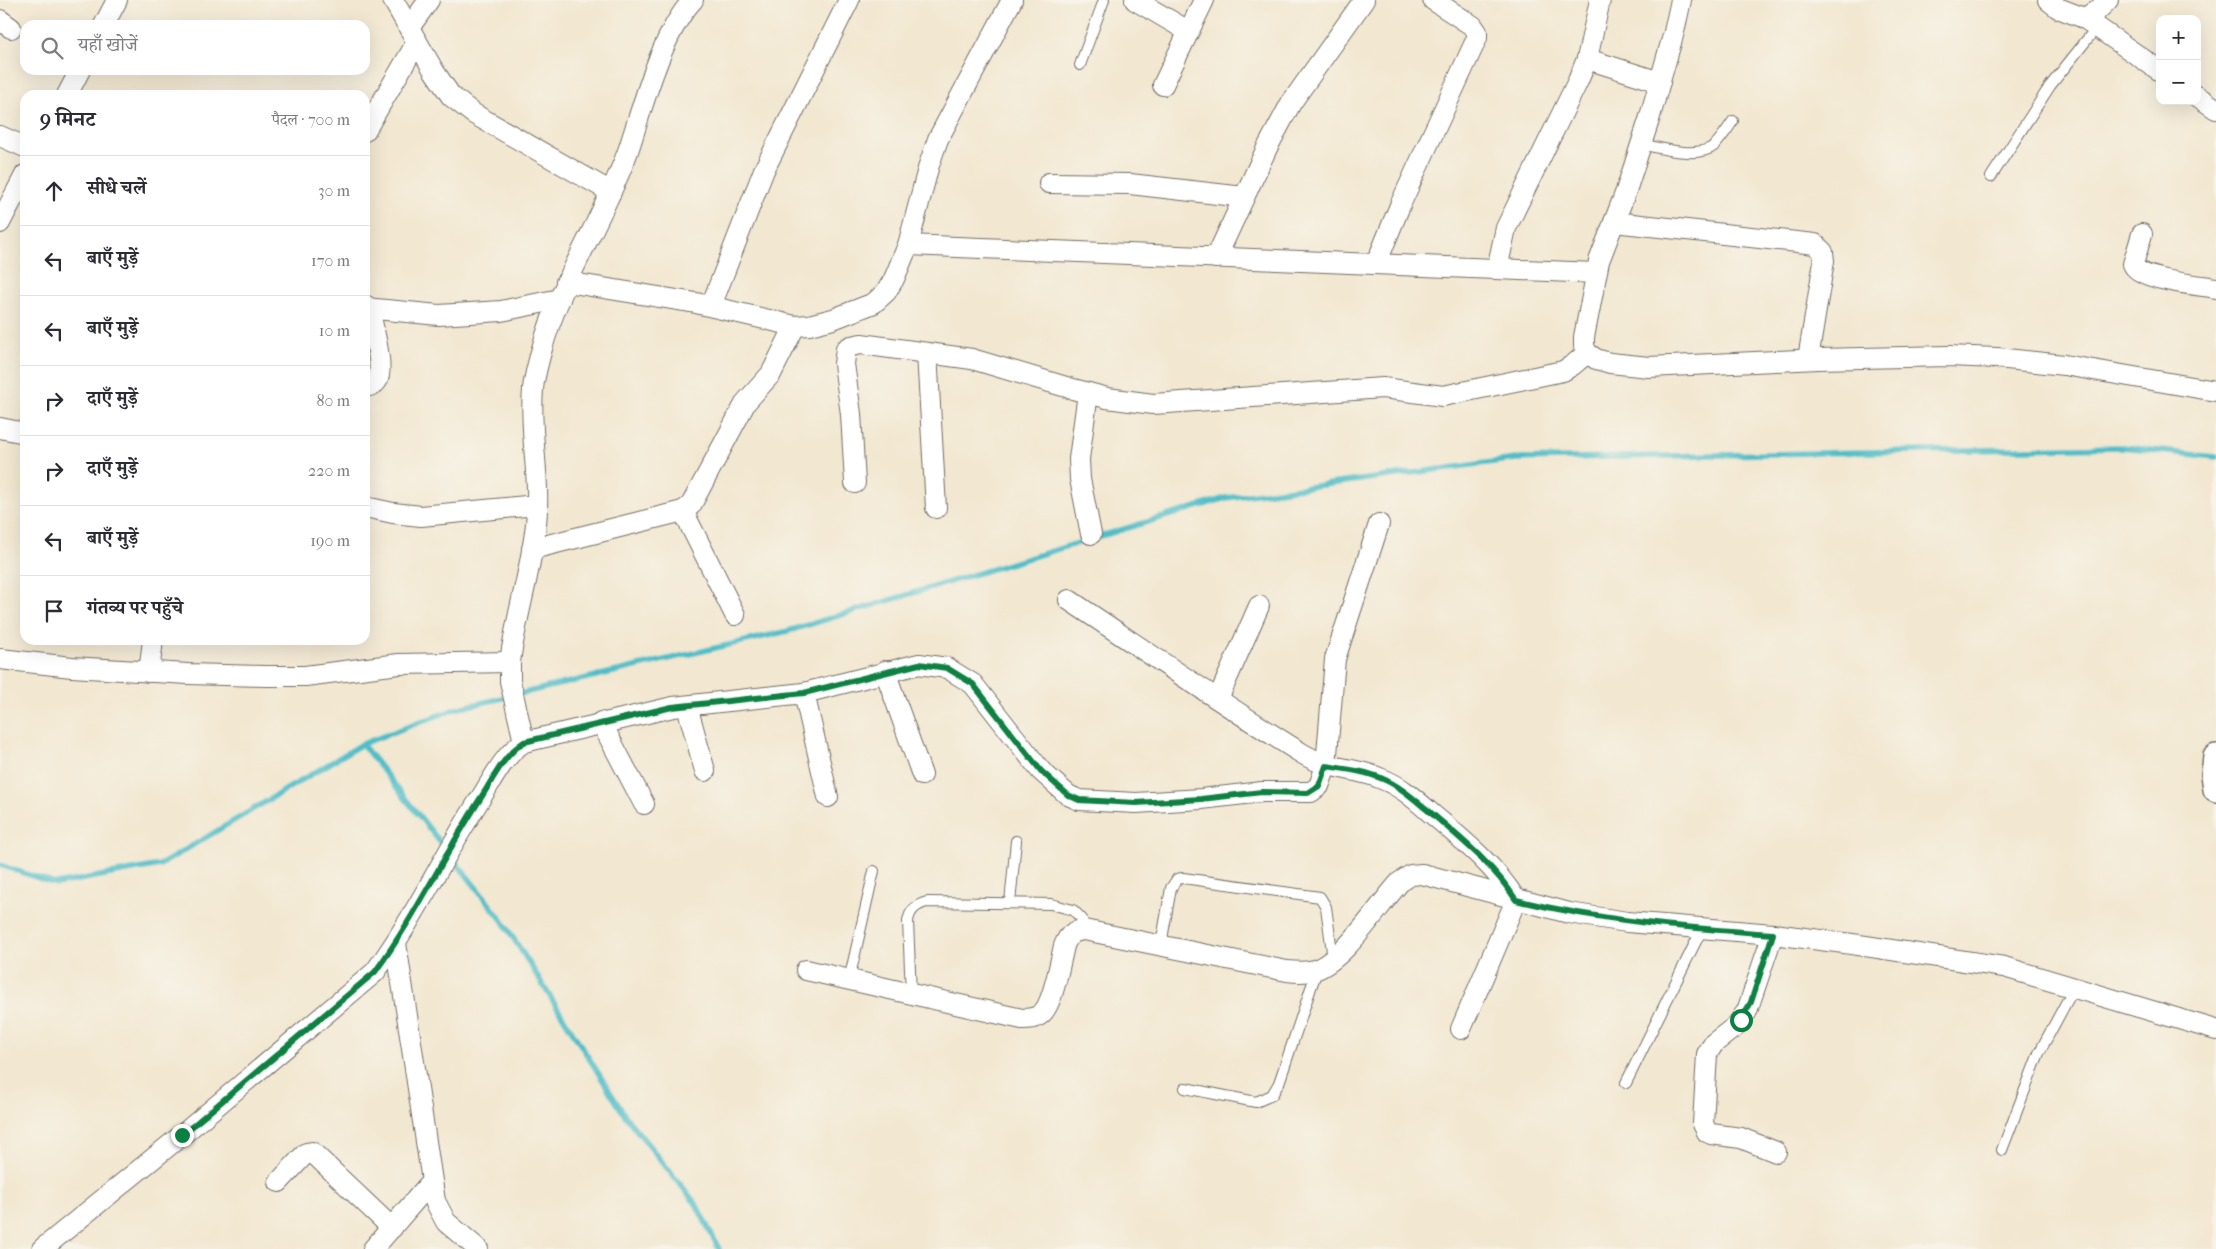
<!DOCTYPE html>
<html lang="hi">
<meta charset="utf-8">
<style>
:root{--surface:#fff;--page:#f2f2f3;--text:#2b2b33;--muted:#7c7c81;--line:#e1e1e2}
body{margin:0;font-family:"IM FELL French Canon","Noto Serif Devanagari",serif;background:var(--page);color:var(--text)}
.controls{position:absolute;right:15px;top:15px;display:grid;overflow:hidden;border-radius:10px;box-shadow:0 5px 20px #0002}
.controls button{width:45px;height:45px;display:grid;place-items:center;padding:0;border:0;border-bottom:1px solid var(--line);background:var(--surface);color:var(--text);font:25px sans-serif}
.stop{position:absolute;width:15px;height:15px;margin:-11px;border:4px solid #0b8043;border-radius:50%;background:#fff}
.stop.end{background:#0b8043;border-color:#fff;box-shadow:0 1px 5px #0008}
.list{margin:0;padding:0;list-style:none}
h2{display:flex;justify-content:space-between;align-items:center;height:65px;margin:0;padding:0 20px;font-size:21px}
h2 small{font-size:16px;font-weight:400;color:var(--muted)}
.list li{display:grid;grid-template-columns:32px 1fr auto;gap:15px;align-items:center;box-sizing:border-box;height:70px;padding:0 20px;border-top:1px solid var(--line)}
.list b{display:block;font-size:19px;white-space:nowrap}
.list em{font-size:16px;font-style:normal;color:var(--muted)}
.icon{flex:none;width:28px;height:28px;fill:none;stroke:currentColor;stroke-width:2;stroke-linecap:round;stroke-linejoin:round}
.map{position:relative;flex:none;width:2216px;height:1249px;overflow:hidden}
.search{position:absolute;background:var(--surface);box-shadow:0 5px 20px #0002;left:20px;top:20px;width:350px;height:55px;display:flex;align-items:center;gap:12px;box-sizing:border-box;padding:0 18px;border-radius:15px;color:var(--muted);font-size:19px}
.panel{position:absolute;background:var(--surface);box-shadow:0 5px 20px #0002;left:20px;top:90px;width:350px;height:555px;border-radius:15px}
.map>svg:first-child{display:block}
</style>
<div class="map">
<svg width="2216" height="1249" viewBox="0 0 2216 1249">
<rect width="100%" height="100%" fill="#f7f3e8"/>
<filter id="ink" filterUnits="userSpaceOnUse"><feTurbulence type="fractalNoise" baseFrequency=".02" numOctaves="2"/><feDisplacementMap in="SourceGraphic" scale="10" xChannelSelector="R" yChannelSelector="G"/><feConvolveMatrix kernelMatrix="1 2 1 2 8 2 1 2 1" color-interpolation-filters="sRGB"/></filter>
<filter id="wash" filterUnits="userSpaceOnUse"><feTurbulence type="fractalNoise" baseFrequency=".0096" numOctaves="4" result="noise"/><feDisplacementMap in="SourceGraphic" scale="20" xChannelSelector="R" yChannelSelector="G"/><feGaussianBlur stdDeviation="1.12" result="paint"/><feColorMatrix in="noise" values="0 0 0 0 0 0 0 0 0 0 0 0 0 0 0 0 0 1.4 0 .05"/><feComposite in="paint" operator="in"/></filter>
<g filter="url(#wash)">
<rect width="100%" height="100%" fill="#f2e7d0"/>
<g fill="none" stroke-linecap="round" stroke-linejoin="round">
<g stroke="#50bec9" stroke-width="5.5">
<polyline points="362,744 502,920 626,1117 696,1204 719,1249"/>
<polyline points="0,865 56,884 160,865 362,744 455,709 788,631 1226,498 1516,459 2122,447 2216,457"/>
</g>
</g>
</g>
<g filter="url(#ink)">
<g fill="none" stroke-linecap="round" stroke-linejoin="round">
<g stroke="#716d65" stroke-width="12">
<g id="service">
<polyline points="1080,65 1104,0"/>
<path d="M 1641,144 C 1660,148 1697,159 1714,146 C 1721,139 1727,130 1733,121"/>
<polyline points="1991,177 2050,86 2097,27"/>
<polyline points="1010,903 1016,841"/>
<polyline points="1161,945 1171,888 1177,879 1183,878 1320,897 1326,907 1333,959"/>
<polyline points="849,980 874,871"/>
<path d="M 911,994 L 908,921 C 910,910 916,905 927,902 L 1051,904 L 1073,910 L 1082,919 L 1084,930"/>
<polyline points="1626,1083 1702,929"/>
<polyline points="1185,1088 1256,1102 1272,1095 1279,1083 1317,970"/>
<polyline points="2002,1150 2039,1053 2074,988"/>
</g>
</g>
<g stroke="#716d65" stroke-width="22">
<g id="minor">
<polyline points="393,0 434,71 451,96 474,114 611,192"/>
<polyline points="1135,0 1188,31"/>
<polyline points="1681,0 1674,32 1649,120 1626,191 1599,261 1584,337 1584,346 1587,353 1596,359 1610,363 1649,367 1818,359 1948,356 1997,358 2064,365 2216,391"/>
<polyline points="2048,0 2058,8 2084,18 2097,11 2108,0"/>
<polyline points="2084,18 2160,71"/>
<polyline points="0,20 11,28"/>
<polyline points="104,25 117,0"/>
<polyline points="409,28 429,0"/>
<polyline points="1587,59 1660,82"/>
<polyline points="1163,85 1204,0"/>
<polyline points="67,95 80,70"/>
<polyline points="2197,96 2216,109"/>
<polyline points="365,131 417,42"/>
<polyline points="0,136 25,147"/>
<polyline points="1049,183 1130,184 1244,197"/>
<polyline points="1614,222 1815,244 1823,252 1824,261 1808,359"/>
<polyline points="0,223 25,175"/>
<path d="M 2142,234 L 2133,264 C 2138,280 2199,285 2216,288"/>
<polyline points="908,245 1596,273"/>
<polyline points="1216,258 1267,148 1291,103 1364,0"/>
<polyline points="1376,264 1401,203 1477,38 1477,32 1473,26 1433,0"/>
<polyline points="1497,269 1506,228 1578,81 1587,59 1600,0"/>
<polyline points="566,282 696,303 795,326 809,325 833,319 874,303 886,292 894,279 908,245 929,165 938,139 1012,0"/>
<path d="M 365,305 L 369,308 C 372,324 384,365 378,379 C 375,385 371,386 365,387"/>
<polyline points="711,306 764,170 849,0"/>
<polyline points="365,308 439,315 501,311 560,299"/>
<polyline points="927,353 936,508"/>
<polyline points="1088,393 1079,459 1080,479 1091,534"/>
<polyline points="0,428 25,433"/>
<polyline points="855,483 851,414 844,364 846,349 851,346 861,344 972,359 1073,389 1107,398 1153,404 1383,388 1443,396 1563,371 1573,365 1587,353"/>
<polyline points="365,507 393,513 421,516 537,505"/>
<polyline points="683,511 735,615"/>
<polyline points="532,549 683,511 691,505 746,402 771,374 795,326"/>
<path d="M 1069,600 C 1147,652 1224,705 1303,754 C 1331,771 1355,767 1382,779 C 1401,786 1417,801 1432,814 C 1463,840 1495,866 1516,900 L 1461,1029"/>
<polyline points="0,659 72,667 188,674 265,676 305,676 399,664 510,662"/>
<polyline points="885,671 922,775"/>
<polyline points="149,672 153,640"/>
<polyline points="804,693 828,797"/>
<polyline points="1218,699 1259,606"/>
<polyline points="687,706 705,771"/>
<polyline points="601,722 644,804"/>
<path d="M 524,742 L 510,681 L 510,662 C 516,616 531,571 536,524 C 541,479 529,434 533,389 C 534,377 538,364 541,352 C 560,281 603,220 628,151 C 643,106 661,34 693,0"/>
<polyline points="1773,934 1747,1011 1736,1026 1714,1043 1707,1054 1703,1124 1707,1132 1711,1134 1741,1138 1776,1152"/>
<polyline points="396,943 435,1201 446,1222 478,1249"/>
<path d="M 806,970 L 1022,1019 C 1028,1019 1035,1019 1041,1014 C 1053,1005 1060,962 1064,946 C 1068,935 1073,931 1084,930 L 1287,971 C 1296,972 1305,973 1314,970 C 1344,961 1378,906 1400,882 L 1411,875 L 1422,874 L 1569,913 L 1627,922 L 1773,934 L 1852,944 L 2004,967 L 2216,1030"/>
<polyline points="279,1182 306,1153 312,1152 392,1228"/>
<path d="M 42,1249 L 182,1135 L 375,972 C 416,916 445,853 482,796 C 494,777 505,754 524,742 L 673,707 L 804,693 L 919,664 L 947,668 L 973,684 L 1041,771 L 1068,795 L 1079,800 L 1136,803 L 1201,799 L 1262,792 L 1311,792 L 1319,786 L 1326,766 L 1335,659 L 1379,524"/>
<polyline points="373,1249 431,1182"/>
</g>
</g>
<g stroke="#716d65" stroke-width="28">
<polyline id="tertiary" points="2216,757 2214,774 2216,789"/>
</g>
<use href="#service" stroke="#fff" stroke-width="10"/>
<use href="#minor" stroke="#fff" stroke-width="20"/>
<use href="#tertiary" stroke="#fff" stroke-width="25"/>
</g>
</g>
<g fill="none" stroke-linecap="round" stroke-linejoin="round" filter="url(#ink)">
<path stroke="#0b8043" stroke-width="6" d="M 182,1135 L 375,972 C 416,916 445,853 482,796 C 494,777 505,754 524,742 L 672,707 L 804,693 L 919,664 L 947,668 L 973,684 L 1041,771 L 1068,795 L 1079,800 L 1136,803 L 1201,799 L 1262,792 L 1308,793 L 1319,786 L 1326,766 C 1345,769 1365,771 1383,779 C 1400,786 1415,800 1430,812 C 1461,839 1494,865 1516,900 C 1601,921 1686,928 1773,934 L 1751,1002 L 1741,1020"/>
</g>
</svg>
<div class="controls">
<button>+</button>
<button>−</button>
</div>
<div class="stop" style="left:1741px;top:1020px"></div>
<div class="stop end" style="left:182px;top:1135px"></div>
<div class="search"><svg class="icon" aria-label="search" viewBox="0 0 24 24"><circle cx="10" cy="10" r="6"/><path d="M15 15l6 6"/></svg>यहाँ खोजें</div>
<section class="panel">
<h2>9 मिनट<small>पैदल · 700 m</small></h2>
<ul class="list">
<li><svg class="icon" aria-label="ahead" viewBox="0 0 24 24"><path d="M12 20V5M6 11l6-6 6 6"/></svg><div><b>सीधे चलें</b></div><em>30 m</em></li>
<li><svg class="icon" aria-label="left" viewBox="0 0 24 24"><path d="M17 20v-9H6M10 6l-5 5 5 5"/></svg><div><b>बाएँ मुड़ें</b></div><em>170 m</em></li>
<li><svg class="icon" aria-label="left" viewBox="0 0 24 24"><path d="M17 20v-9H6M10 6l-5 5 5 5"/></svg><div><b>बाएँ मुड़ें</b></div><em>10 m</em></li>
<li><svg class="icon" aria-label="right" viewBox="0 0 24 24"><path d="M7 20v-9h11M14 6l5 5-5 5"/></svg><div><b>दाएँ मुड़ें</b></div><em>80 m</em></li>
<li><svg class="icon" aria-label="right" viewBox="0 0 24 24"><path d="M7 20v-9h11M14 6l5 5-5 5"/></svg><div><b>दाएँ मुड़ें</b></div><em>220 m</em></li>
<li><svg class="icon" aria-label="left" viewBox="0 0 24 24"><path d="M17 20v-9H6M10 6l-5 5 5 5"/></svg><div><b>बाएँ मुड़ें</b></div><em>190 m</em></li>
<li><svg class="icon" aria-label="arrive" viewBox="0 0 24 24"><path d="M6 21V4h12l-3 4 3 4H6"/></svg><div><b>गंतव्य पर पहुँचे</b></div></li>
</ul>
</section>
</div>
